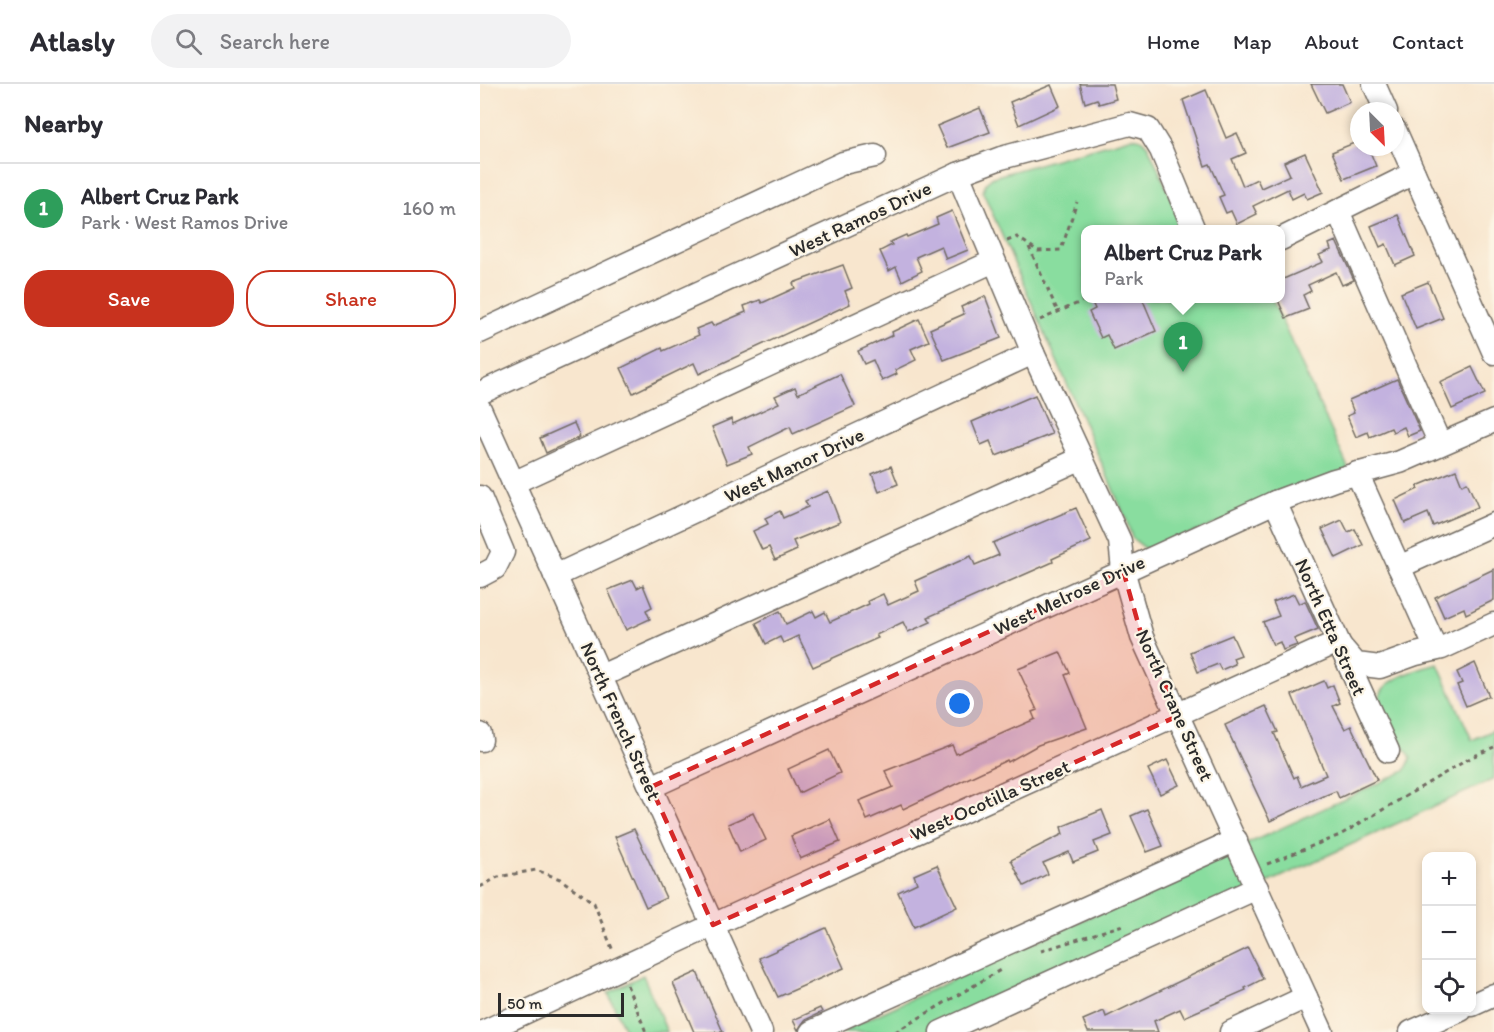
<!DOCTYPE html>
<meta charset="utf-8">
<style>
:root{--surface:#fff;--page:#f2f2f3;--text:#2b2b33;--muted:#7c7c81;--line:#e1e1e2;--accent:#c8321e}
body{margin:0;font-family:Itim,sans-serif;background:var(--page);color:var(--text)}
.controls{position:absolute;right:18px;bottom:18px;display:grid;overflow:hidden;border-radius:12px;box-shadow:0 3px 9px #0003}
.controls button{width:54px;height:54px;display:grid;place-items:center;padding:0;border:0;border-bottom:2px solid var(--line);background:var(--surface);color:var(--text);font:30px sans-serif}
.compass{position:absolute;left:870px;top:18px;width:54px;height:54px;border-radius:50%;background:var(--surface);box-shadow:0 3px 9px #0003;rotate:156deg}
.scale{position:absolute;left:18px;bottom:15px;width:126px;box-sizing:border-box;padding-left:6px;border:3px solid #2b2b2b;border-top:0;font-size:16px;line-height:21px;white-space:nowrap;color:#2b2b2b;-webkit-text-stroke:4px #fcf5e5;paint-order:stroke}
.you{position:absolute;left:480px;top:620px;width:21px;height:21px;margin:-15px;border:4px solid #fff;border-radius:50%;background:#1a73e8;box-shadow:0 0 0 9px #1a73e833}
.badge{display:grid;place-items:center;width:39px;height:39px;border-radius:50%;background:var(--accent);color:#fff;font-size:20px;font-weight:700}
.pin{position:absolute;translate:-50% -50px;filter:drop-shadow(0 2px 3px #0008)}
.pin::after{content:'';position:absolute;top:32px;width:21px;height:18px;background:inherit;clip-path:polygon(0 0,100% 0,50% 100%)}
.popup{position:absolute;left:601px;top:141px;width:204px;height:78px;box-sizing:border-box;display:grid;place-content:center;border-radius:12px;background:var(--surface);filter:drop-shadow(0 2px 4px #0005);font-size:20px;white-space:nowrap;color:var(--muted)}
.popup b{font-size:22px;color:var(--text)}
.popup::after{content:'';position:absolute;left:50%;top:100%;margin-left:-12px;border:12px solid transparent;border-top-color:var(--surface)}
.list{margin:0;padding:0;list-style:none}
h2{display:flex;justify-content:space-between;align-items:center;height:78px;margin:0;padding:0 24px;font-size:26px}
h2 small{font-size:20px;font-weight:400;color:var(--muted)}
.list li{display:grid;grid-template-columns:39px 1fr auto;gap:18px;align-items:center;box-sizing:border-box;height:90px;padding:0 24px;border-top:2px solid var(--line)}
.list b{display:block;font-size:22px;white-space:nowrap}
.list p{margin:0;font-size:20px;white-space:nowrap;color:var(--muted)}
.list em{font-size:20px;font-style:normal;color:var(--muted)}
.actions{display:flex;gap:12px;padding:18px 24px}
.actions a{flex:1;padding:14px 0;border:2px solid var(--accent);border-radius:24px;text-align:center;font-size:21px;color:var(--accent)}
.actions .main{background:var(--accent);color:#fff}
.icon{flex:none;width:33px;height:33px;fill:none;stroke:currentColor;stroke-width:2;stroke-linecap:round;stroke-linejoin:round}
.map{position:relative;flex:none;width:1014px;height:948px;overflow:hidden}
header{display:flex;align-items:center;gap:36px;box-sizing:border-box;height:84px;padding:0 30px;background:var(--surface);border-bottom:2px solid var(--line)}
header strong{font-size:28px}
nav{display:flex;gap:33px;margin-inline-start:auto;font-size:21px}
.search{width:420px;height:54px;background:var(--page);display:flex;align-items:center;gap:15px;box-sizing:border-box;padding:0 21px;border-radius:33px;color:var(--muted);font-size:22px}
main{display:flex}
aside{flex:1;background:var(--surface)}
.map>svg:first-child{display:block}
</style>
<header>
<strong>Atlasly</strong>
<div class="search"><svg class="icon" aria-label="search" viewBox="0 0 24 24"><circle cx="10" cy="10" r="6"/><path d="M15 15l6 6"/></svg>Search here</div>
<nav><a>Home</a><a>Map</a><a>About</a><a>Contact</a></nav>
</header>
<main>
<aside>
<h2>Nearby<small></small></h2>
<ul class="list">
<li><span class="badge" style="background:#2e9e5b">1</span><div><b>Albert Cruz Park</b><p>Park · West Ramos Drive</p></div><em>160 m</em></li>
</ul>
<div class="actions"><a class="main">Save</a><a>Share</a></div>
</aside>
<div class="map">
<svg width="1014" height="948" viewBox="0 0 1014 948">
<rect width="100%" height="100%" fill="#fcf5e5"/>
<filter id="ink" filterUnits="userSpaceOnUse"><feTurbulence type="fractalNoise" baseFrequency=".0167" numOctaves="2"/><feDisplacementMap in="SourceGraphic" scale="12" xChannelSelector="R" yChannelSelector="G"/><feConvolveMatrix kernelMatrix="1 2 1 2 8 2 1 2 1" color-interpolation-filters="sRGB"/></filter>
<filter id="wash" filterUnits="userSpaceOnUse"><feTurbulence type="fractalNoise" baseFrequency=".008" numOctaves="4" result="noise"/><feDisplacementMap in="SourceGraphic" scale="24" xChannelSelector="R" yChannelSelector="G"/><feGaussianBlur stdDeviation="1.35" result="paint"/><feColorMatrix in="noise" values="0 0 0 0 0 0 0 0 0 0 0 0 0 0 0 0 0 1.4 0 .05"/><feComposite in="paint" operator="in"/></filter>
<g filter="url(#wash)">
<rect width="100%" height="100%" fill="#f8e6ce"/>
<g fill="#89dd9f" stroke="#5a8465" stroke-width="1.5">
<polygon points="653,53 661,55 668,62 705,145 606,146 606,214 792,215 870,388 674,464 666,465 652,454 646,435 503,108 506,99 513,93"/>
<path d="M 958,580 L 992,656 L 1014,646 L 1014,695 L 463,948 L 360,948 L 925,687 L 931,674 C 927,665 920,660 915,651 C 910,642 901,628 900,617 C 896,596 942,584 958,580 Z"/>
<polygon points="163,891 187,948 146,948 128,909"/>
</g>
<g id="blocks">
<g fill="#c3b2df">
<polygon points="600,0 632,0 636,15 619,20 617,15 605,19"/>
<polygon points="831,0 862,0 870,18 845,29"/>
<polygon points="571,1 580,22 539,41 530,18"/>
<polygon points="726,6 746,54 757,49 766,69 752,75 763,102 777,95 781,104 810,91 804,78 825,69 843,108 827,115 824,109 812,115 808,105 773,122 777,130 757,140 751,127 746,129 739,113 744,111 730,80 725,82 703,16"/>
<polygon points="500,24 510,48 467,64 457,42"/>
<polygon points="879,57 879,63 888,63 896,82 864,95 852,68"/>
<polygon points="472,127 488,166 466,175 461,162 436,173 442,187 422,197 416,183 409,187 400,167 412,161 410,158 426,151 427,153 458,140 456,134"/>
<polygon points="918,131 935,172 915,181 906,160 900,163 891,142"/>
<polygon points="856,157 874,196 862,201 856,188 828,201 831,207 823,211 829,225 806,234 797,214 801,214 801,196 843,178 839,171 851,166 849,160"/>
<polygon points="363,181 372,204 365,207 370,220 219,290 214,279 153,309 141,284 182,264 183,267 219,251 216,245 231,239 233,242 266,228 264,222 280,216 282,219 315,204 313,199"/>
<polygon points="948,198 963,234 936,245 921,209"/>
<polygon points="505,212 521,254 464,276 450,245 484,230 481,223"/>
<polygon points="610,214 662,214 676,247 634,266 627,251 621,254 609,228 615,225"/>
<polygon points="439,235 449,257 431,265 436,276 415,286 417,290 402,297 393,276 384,280 378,267 413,251 412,248"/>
<polygon points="992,283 1005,310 972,325 960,298"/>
<polygon points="360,290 375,322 313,350 310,343 269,363 272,370 247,380 232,343 251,335 253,340 299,319 295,312 315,303 318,310"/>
<polygon points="917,295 940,347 928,352 924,343 913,348 911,344 890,353 888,348 876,353 867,332 874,329 869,316"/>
<polygon points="555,311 572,350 516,372 510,357 501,361 492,338"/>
<polygon points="94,339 100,353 66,369 60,354"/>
<polygon points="411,382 418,400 399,408 392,390"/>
<polygon points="976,386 982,401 987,398 998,423 953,442 948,429 925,439 915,416 938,405 937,402"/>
<polygon points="348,407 360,438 313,457 317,466 295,476 289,463 282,466 273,447 288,440 285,434 300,427 303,434 328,423 325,417"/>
<polygon points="596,424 611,457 572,475 573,478 448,533 451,538 428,548 423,538 396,551 398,554 333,583 318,552 303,559 300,553 286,560 276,539 300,527 306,540 333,527 336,533 345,528 350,538 389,520 388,517 403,510 408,521 439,507 435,497 491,472 495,481 519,471 513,459"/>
<polygon points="862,436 868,448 875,445 883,461 856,474 842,445"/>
<polygon points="1014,485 1014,516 986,530 984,524 964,533 955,513"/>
<polygon points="153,496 157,504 163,501 172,523 166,526 170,535 146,546 128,506"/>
<polygon points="814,510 819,520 825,517 838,545 814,555 817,561 803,566 800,558 793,561 783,538 799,532 793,518"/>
<polygon points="752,551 761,571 753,574 755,580 741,586 738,580 718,588 710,568"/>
<polygon points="580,568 590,589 585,591 607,644 558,661 528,678 527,676 423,725 421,721 387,736 379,717 413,703 405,687 472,661 476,670 555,635 552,628 557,626 538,585"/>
<polygon points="995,579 1009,612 986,622 977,601 982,599 977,588"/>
<polygon points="844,597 847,604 853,601 860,619 853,622 865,645 871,642 897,696 859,714 856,707 846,711 790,737 745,641 786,622 798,648 794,649 814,694 817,692 821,702 846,691 812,611"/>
<polygon points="349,666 360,689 319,709 308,685"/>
<polygon points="687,676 699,701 680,710 668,685"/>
<polygon points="667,725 683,762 667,768 651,732"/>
<polygon points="622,726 632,751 614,758 618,768 593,778 589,768 563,779 568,790 544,802 531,776 583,750 581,743"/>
<polygon points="273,729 286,756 260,768 248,740"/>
<polygon points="350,735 360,758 320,775 311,752"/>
<polygon points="154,745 186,814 166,823 135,753"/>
<polygon points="457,781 477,823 434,843 418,808 437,799 434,791"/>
<polygon points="346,844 364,884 298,913 279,874"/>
<polygon points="768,864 783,895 765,904 766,906 704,933 700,925 674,937 678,948 608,948 603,936 624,927 626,933"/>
<polygon points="217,888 243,948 214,948 193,899"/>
<polygon points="340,924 342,928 325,936 318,946 313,936"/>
</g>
</g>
</g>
<g filter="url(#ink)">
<use href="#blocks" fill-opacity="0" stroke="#736c64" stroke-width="1.5"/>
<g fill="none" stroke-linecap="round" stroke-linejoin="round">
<g stroke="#736c64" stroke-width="25">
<g id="minor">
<polyline points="894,0 906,27"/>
<polyline points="915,46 1014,269"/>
<polyline points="478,90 553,269 640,457 643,486 662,553 842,948"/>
<polyline points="858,127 960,360"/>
<polyline points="801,155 934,89"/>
<polyline points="0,248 363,79 395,72"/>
<polyline points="0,309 478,90 521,74 650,40 668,45 681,66 714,146"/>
<polyline points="0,325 281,948"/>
<polyline points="877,389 956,565"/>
<polyline points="33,399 514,177"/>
<polyline points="0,413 23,468 15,484 0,492"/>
<polyline points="795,418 908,667"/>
<polyline points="919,483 1014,440"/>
<polyline points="75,492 553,269"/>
<polyline points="121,592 602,374"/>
<polyline points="0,650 1,656"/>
<polyline points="171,703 795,418 854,396 920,378 1014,337"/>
<polyline points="992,921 1014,911"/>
<polyline points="3,948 233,841 857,558 876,580 900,583 936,570 962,564 1014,540"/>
<polyline points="331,948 756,756"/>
<polyline points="461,948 777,804"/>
<polyline points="751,948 826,913"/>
<polyline points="931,948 981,926"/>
</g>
</g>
<g stroke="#736c64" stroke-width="3" stroke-dasharray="4.5 4.5" stroke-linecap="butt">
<polyline points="527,157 537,153 558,167 581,166 597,118"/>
<polyline points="549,163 578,228"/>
<polyline points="560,236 605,216 603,211 606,210"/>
<polyline points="787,780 860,751 992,673 1014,663"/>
<polyline points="0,803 18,793 56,786 80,795 114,819 133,867"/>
<polyline points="561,867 646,840"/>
<polyline points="147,901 166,948"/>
<polyline points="415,948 522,885"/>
</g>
<use href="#minor" stroke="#fff" stroke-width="22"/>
</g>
</g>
<path fill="#d62828" fill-opacity="0.2" stroke="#d62828" stroke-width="4.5" stroke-dasharray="12 8" stroke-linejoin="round" d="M 643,486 L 662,553 L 700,631 L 233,841 L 171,703 Z"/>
<g text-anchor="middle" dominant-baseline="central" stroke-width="4.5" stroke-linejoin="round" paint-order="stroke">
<g font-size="20" fill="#2b2b2b" stroke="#fcf5e5">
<text transform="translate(380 135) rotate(-25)">West Ramos Drive</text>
<text transform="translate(314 381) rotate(-25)">West Manor Drive</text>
<text transform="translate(589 511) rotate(-25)">West Melrose Drive</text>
<text transform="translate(851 543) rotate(66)">North Etta Street</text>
<text transform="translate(695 621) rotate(66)">North Crane Street</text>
<text transform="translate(141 637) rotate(66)">North French Street</text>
<text transform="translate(510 716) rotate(-24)">West Ocotilla Street</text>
</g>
</g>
</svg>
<div class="controls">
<button>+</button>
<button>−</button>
<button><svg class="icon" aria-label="locate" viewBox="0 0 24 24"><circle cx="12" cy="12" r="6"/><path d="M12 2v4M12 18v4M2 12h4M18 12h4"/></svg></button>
</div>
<svg class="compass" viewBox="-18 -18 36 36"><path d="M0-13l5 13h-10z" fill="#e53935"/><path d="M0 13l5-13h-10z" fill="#7c7c81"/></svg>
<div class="scale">50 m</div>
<div class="you"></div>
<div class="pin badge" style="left:703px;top:288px;background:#2e9e5b">1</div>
<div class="popup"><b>Albert Cruz Park</b>Park</div>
</div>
</main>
